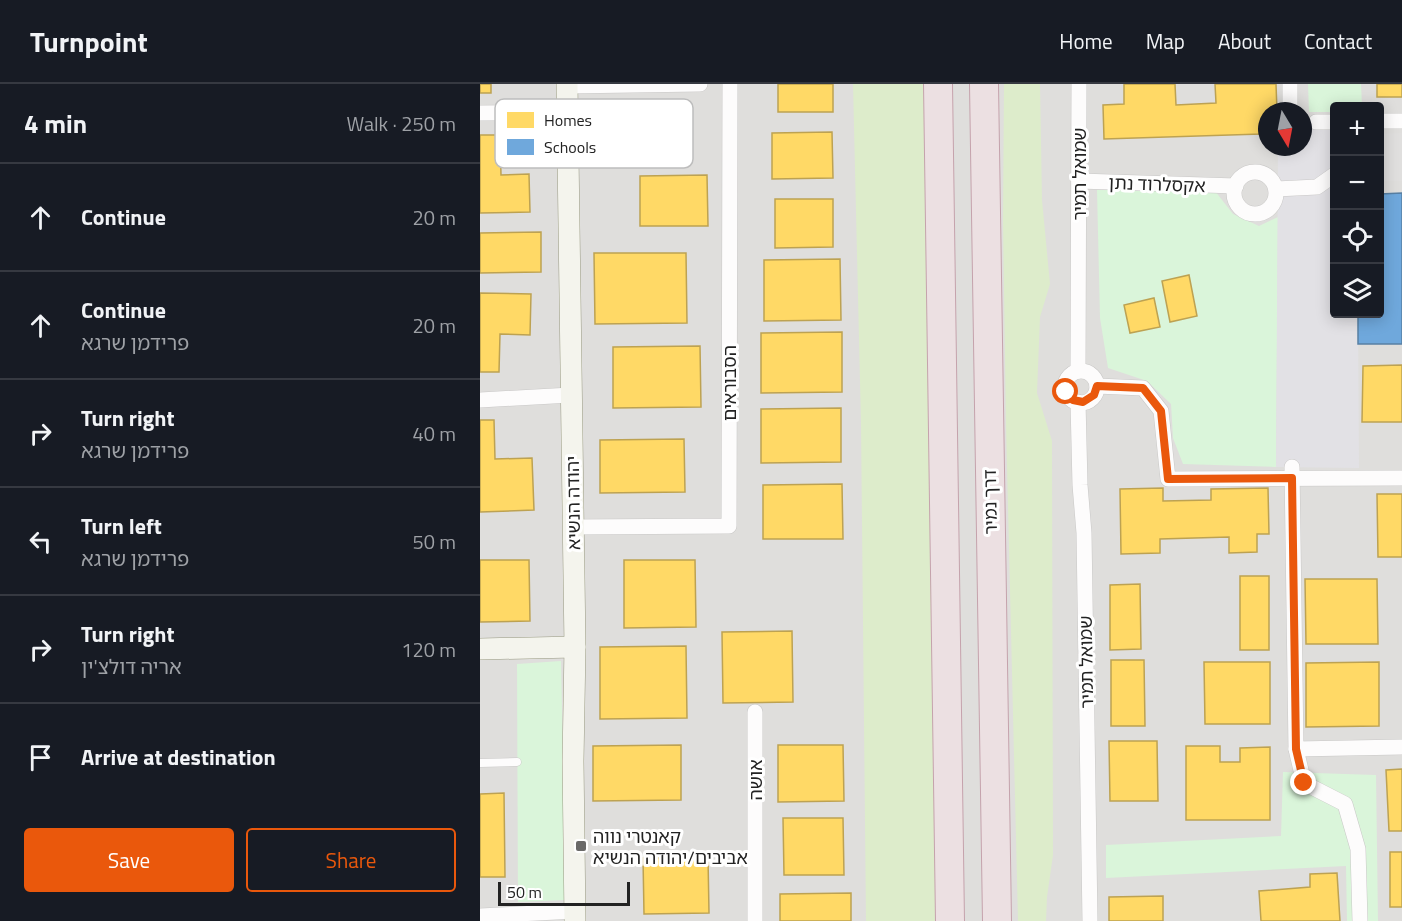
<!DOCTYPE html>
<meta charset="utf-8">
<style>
:root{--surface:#171b24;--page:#20242c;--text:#f1f3f6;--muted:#9ea1a6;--line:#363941;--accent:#ea580c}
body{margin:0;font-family:"Titillium Web","Noto Sans Hebrew",sans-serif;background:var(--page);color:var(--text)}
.controls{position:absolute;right:18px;top:18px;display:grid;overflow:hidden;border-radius:6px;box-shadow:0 3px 15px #0003}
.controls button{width:54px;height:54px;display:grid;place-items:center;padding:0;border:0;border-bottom:2px solid var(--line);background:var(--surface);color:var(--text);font:30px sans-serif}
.compass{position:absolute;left:778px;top:18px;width:54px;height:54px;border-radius:50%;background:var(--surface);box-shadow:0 3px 15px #0003;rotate:170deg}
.scale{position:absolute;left:18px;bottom:15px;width:132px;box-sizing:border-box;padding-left:6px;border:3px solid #222;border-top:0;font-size:16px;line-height:21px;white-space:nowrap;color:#222;-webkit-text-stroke:4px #fff;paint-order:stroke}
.stop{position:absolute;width:18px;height:18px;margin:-14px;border:4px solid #ea580c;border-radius:50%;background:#fff}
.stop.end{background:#ea580c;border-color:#fff;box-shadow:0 2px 6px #0008}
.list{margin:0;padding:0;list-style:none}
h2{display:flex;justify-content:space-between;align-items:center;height:78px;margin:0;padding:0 24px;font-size:26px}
h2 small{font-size:20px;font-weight:400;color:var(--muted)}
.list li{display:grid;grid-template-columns:39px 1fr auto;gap:18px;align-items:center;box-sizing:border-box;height:108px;padding:0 24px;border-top:2px solid var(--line)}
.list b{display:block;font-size:22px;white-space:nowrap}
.list p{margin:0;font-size:20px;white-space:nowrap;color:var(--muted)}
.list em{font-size:20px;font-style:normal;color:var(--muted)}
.actions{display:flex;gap:12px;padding:18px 24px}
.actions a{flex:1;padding:14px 0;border:2px solid var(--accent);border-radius:6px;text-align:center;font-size:21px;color:var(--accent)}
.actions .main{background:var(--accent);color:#fff}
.icon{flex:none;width:33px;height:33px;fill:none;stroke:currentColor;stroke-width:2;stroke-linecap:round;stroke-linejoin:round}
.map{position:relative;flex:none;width:922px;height:837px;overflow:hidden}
header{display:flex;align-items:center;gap:36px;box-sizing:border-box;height:84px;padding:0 30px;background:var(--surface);border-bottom:2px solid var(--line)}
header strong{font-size:28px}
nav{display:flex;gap:33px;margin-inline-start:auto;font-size:21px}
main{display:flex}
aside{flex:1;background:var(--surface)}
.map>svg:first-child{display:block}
</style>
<header>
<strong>Turnpoint</strong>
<nav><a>Home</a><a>Map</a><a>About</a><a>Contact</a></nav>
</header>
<main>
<aside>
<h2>4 min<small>Walk · 250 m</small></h2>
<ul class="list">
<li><svg class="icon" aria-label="ahead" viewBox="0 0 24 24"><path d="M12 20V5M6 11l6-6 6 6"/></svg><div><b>Continue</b></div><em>20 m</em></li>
<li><svg class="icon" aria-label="ahead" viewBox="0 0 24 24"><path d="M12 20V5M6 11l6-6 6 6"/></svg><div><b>Continue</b><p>פרידמן שרגא</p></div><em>20 m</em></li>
<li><svg class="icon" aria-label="right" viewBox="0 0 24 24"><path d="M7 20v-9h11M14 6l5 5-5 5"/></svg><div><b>Turn right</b><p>פרידמן שרגא</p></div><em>40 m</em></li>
<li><svg class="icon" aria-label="left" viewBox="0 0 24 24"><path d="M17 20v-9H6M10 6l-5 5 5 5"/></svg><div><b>Turn left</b><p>פרידמן שרגא</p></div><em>50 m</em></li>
<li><svg class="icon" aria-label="right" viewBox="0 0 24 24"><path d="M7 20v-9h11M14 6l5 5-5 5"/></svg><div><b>Turn right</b><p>אריה דולצ'ין</p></div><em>120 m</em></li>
<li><svg class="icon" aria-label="arrive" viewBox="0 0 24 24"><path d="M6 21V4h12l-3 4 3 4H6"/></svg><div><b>Arrive at destination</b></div></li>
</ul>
<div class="actions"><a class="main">Save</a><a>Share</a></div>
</aside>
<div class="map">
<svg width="922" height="837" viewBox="0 0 922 837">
<rect width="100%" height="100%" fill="#f0eeeb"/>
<path fill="#dfdedc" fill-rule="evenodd" d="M 0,0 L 922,0 L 922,837 L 0,837 ZM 854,22 L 900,22 L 900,230 L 854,230 ZM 787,27 L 823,27 L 823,63 L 787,63 Z"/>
<g fill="#ddeccb">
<polygon points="373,0 445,0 460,837 386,837 381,340"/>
<polygon points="524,0 560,0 562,116 570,200 560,233 557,309 572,357 573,771 567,813 566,837 538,837 526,340 523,137"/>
</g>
<g fill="#daf5da">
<polygon points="828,0 881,0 882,22 854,22 854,28 829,28"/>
<polygon points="617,106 735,107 753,130 779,142 798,133 796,383 703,380 693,354 691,320 667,297 628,284 620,234"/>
<polygon points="81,577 86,816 38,818 37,580"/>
<polygon points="803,688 896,691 898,837 867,837 866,782 626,794 626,761 801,752"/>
</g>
<polygon fill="#e0dfde" points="922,49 922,97 900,97 900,50"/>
<polygon fill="#e2e1e5" points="854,33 854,230 878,230 879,384 796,383 798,63 823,63 823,34"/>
<g fill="#ffd966" stroke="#bda252" stroke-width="1.5">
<rect x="0" y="0" width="11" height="9"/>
<rect x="298" y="0" width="55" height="28"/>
<polygon points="644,0 695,0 696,21 736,19 735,0 796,0 797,27 787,27 787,43 781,50 624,55 623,21 644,20"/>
<rect x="897" y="0" width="25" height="13"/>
<polygon points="352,48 353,94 292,95 292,49"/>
<polygon points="0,51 20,51 21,91 49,90 50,128 0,129"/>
<polygon points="227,91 228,142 160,142 160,92"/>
<polygon points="295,115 353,115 353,163 295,164"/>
<polygon points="61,148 61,188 0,189 0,149"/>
<polygon points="114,169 206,169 207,239 115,240"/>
<polygon points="360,175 361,236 284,237 284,176"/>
<polygon points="709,191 717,232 690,238 682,197"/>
<polygon points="0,209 51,210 50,251 20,250 19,288 0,288"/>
<polygon points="674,214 680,243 650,249 644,221"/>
<polygon points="362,248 362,308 281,309 281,249"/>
<polygon points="220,262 221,323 133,324 133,263"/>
<polygon points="922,281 922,338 882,338 883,282"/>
<polygon points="361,324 361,378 281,379 281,325"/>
<polygon points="0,336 14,336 15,375 52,374 54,426 0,428"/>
<polygon points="204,355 205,408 120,409 120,356"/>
<polygon points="362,400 363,455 283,455 283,401"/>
<polygon points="683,404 683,417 731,416 731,405 788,404 789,450 777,450 777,468 749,469 749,453 680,455 680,469 641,470 640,405"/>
<polygon points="897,410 922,410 922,473 898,473"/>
<polygon points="0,476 49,476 50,537 0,538"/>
<polygon points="144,476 215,476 216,543 144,544"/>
<rect x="760" y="492" width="29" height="74"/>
<polygon points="825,495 897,495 898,560 826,560"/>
<polygon points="660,500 661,565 630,566 630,501"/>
<polygon points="312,547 313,618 243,619 242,548"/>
<polygon points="206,562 207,634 120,635 120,563"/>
<polygon points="631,576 664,576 665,642 631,642"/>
<polygon points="724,578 790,578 790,640 725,640"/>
<polygon points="899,578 899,642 826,643 826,579"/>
<polygon points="629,657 677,657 678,717 630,717"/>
<polygon points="201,661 201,716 113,717 113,662"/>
<polygon points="298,661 363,661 364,717 298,718"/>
<polygon points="706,662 740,662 740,678 760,678 760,664 790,663 790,736 706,736"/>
<polygon points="922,685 922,747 909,747 906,686"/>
<polygon points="24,709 25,793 0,793 0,710"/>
<polygon points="303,734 363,734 364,791 304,791"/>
<rect x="910" y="768" width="12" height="55"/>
<polygon points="228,773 229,829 164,830 163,774"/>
<polygon points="857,789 860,837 781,837 779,807 830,803 830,790"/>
<polygon points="371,809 371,837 300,837 300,810"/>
<polygon points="683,812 683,837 629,837 629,813"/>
</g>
<polygon fill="#6fa8dc" stroke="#5880a4" stroke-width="1.5" points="922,109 922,260 878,260 878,230 900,230 900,110"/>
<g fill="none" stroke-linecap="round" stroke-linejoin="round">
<g stroke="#c9c8c7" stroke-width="9">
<polyline id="lane" points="0,679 37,678"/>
</g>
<g stroke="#c9c8c7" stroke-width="16">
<g id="street">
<polyline points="87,2 220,0"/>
<polyline points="810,27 810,0"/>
<polyline points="0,29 87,28"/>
<polyline points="900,37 922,37"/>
<polyline points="836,38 854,38"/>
<circle cx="775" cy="109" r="21"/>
<polyline points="599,97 756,102"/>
<polyline points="796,105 837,103 854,91"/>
<polyline points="598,287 599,0"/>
<circle cx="601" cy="303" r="16"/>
<polyline points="617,302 663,304 681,327 688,395 922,394"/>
<polyline points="0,316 91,311"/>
<polyline points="598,318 600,401 604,449 610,837"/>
<polyline points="812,383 816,665 824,699 865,720 878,765 880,837"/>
<polyline points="93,443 249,442 250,0"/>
<polyline points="816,665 922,663"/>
<polyline points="0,832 95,827"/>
<polyline points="275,837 275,628"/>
</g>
</g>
<g stroke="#999a82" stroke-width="22">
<g id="secondary">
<polyline points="87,0 95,563 93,677 95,837"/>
<polyline points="0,565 95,563"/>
</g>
</g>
<g stroke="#c5a2ac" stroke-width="30">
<g id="highway">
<polyline points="458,0 470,837"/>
<polyline points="504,0 517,837"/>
</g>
</g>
<use href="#lane" stroke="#fdfcfc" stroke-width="8"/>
<use href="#street" stroke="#fdfcfc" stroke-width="15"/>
<use href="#secondary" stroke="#f4f4ed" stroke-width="21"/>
<use href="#highway" stroke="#ece0e2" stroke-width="28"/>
</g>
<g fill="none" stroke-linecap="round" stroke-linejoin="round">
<polyline stroke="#ea580c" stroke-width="8" points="586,308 593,316 603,318 614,311 617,302 663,304 681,327 688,395 812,394 816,665 824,699"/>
</g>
<rect fill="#6a6968" stroke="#fff" stroke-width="2" x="95" y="756" width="12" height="12" rx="3"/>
<g text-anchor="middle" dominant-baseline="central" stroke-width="6" stroke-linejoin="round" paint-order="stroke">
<g font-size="18" fill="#222" stroke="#fff">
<text transform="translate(599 90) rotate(-90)">שמואל תמיר</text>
<text transform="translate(677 100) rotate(2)">אקסלרוד נתן</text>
<text transform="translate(249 299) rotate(-90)">הסבוראים</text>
<text transform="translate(510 418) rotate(-91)">דרך נמיר</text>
<text transform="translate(93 419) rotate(-91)">יהודה הנשיא</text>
<text transform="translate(606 578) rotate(-91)">שמואל תמיר</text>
<text transform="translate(275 696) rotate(-90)">אושה</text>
</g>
<g font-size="18" fill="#222" stroke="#fff" text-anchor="start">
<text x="113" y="752">קאנטרי נווה<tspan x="113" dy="21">אביבים/יהודה הנשיא</tspan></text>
</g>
</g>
<rect x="15" y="15" width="198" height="69" rx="9" fill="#fff" stroke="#bdbdbd" stroke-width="1.5"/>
<rect x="27" y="28" width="27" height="16" fill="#ffd966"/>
<rect x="27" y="55" width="27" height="16" fill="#6fa8dc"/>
<g font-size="16" fill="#222">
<text x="64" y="42">Homes</text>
<text x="64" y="69">Schools</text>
</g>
</svg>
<div class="controls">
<button>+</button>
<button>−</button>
<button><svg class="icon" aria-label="locate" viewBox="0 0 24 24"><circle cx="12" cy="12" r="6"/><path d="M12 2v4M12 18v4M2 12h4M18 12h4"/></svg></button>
<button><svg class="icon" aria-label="layers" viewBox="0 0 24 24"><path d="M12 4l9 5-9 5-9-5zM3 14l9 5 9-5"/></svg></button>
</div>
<svg class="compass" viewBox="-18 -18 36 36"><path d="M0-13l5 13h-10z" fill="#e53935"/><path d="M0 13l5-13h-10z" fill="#9ea1a6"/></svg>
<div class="scale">50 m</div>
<div class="stop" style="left:586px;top:308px"></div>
<div class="stop end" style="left:824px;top:699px"></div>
</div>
</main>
